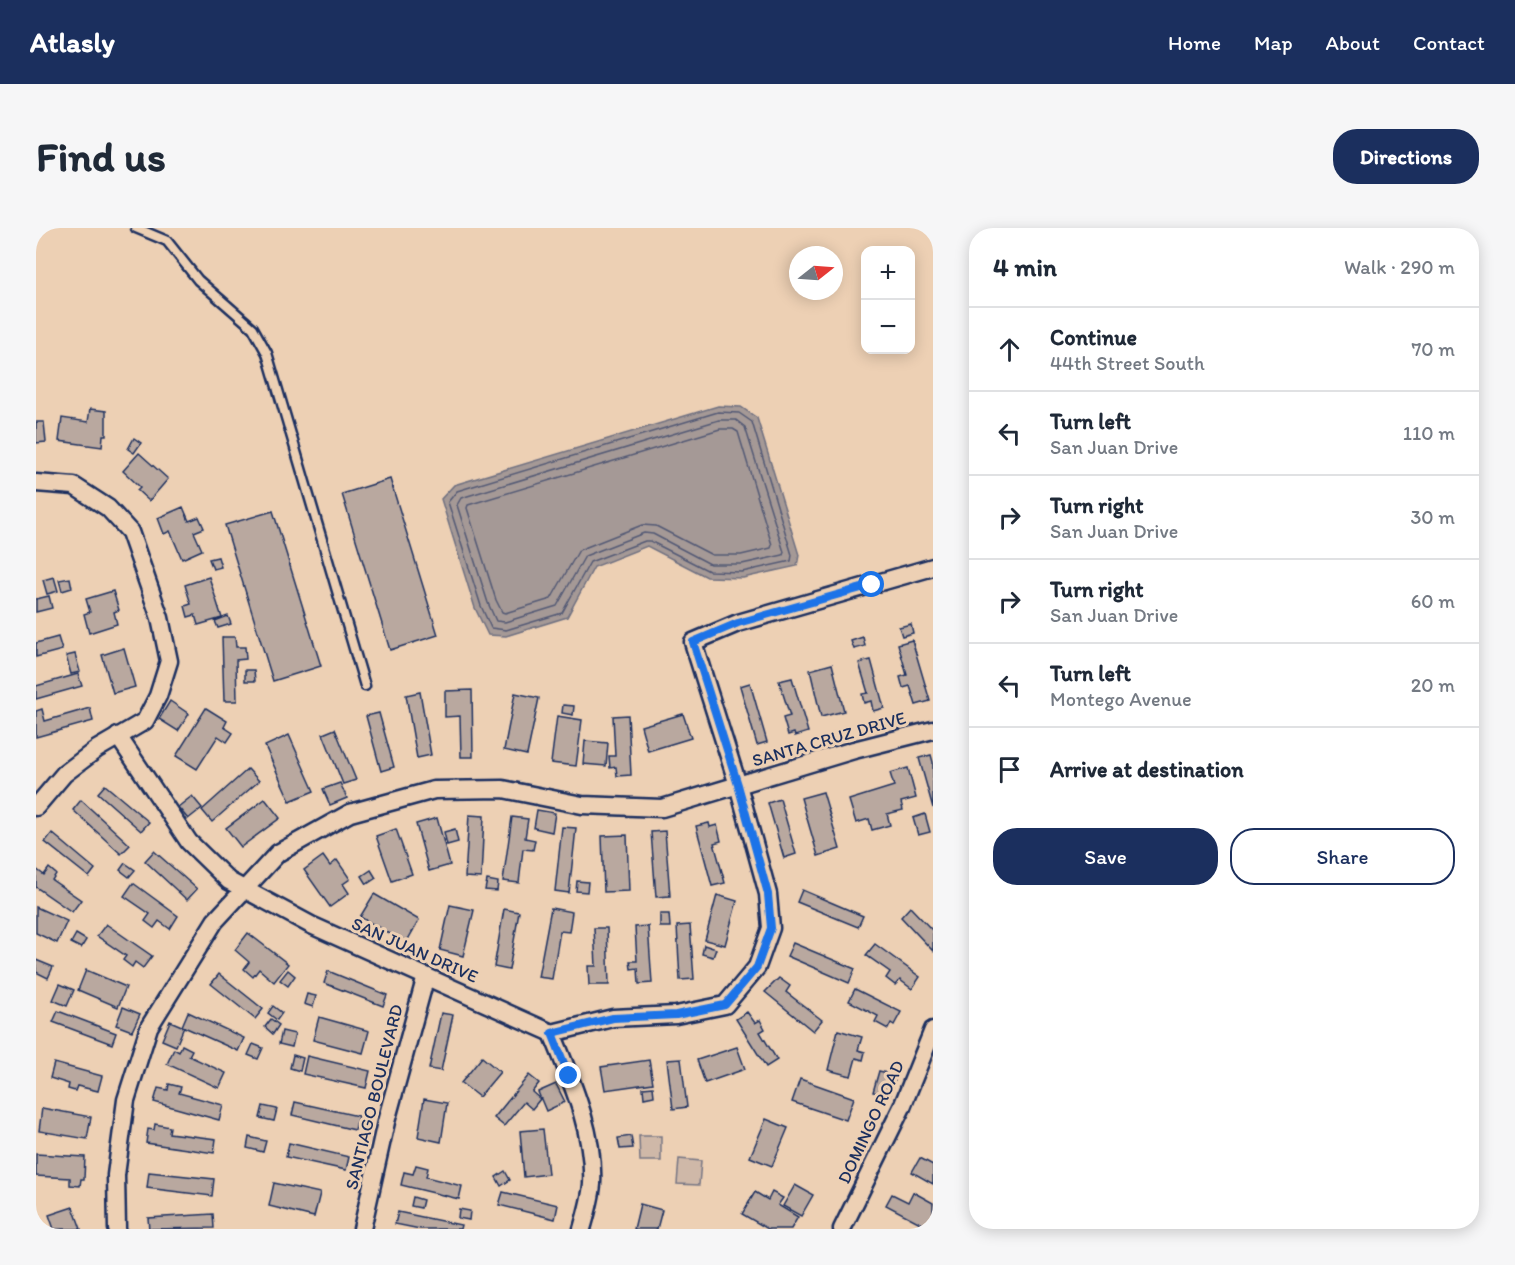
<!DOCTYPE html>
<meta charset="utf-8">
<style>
:root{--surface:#fff;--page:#f6f6f7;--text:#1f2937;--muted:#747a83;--line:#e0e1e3;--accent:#1b2f5e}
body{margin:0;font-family:Itim,sans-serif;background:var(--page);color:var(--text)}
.controls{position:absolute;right:18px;top:18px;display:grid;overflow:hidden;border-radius:12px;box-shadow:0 3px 15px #0003}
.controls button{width:54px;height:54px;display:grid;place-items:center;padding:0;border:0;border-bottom:2px solid var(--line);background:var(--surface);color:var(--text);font:30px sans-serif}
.compass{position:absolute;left:753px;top:18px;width:54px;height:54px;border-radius:50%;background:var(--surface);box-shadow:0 3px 15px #0003;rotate:73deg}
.stop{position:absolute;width:18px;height:18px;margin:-14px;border:4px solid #1a73e8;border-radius:50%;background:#fff}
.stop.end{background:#1a73e8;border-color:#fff;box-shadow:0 2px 6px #0008}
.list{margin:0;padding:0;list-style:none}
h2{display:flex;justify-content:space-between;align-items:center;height:78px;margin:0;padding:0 24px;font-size:26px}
h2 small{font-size:20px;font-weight:400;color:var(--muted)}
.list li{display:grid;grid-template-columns:39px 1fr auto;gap:18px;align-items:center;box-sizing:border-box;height:84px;padding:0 24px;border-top:2px solid var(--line)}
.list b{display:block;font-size:22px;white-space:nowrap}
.list p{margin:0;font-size:20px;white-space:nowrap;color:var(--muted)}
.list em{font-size:20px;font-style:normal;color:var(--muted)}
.actions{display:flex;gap:12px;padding:18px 24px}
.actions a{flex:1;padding:14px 0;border:2px solid var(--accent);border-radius:24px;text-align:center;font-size:21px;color:var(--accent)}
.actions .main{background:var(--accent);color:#fff}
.icon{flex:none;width:33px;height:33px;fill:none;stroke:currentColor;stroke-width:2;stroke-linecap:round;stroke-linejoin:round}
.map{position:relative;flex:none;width:897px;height:1001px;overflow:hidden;border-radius:24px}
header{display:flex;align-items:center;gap:36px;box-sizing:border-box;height:84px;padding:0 30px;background:var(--accent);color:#fff}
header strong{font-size:28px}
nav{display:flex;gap:33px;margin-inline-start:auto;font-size:21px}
.intro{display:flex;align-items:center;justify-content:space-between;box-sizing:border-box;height:144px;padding:0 36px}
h1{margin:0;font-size:42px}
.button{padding:15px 27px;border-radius:24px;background:var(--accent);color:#fff;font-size:21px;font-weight:700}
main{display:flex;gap:36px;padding:0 36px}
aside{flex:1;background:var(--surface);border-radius:24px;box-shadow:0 3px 15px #0003}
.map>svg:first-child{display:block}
</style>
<header>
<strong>Atlasly</strong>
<nav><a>Home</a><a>Map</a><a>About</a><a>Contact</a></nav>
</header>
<div class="intro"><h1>Find us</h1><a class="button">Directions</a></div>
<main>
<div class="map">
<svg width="897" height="1001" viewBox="0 0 897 1001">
<rect width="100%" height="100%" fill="#edd0b4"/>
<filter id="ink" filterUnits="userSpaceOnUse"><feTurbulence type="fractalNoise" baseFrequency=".0167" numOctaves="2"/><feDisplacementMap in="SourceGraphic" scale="12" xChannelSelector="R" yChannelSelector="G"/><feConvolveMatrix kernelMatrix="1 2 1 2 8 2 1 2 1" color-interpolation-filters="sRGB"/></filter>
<g filter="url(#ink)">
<g fill="#cfb8a8" stroke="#757483" stroke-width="1.5">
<polygon points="603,908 625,908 625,933 604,933"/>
<polygon points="643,931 665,933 663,957 641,956"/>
</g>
<polygon fill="#a59996" stroke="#6e6f80" stroke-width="1.5" points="682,178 705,179 721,190 763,327 761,338 707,350 671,349 611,318 558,339 531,389 470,408 452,407 439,380 405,271 418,257"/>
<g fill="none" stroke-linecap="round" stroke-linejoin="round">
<g stroke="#525974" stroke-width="1.5">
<polygon points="682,184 703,185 716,194 756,327 755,333 706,344 673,343 614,313 609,313 554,334 526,385 470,402 455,400 445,378 412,274 421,263"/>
<polygon points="683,192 700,192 709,199 748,324 747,327 706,336 674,336 617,306 608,305 549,328 521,378 469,394 460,393 452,375 421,277 425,270"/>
<polygon points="684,201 697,201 702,204 736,317 735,320 705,327 676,327 620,298 606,297 543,322 515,371 469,385 466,384 460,372 431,280 432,277"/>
</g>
</g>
<g fill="#b9a89f" stroke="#1b2f5e" stroke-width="1.5">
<polygon points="54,181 70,183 70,207 67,207 66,219 23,213 26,190 52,194"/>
<polygon points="0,194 8,194 10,214 0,215"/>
<polygon points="98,210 105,215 98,225 92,221"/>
<polygon points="103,225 132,251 113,273 101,262 104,259 87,243"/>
<polygon points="354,251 402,407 354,422 306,266"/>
<polygon points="147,279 153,293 163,289 168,300 158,304 166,322 146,331 134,303 128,306 122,290"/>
<polygon points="237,283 285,438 237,453 189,297"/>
<polygon points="182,329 185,339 177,341 173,331"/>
<polygon points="18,349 22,363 11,366 7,352"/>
<polygon points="173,349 186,390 162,397 159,387 152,389 149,378 155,376 149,357"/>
<polygon points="34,350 36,360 26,363 23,352"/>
<polygon points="77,363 83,382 78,384 81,396 53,405 48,386 54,384 50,371"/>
<polygon points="13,368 16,380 0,384 0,371"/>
<polygon points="192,388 195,396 182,400 179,393"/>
<polygon points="875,396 877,405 866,408 863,399"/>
<polygon points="22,409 26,422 0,429 0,415"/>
<polygon points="186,409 199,409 200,419 209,419 210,431 200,432 201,473 188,473"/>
<polygon points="827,409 829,418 818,421 815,413"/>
<polygon points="876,412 894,473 880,477 874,458 867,460 864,449 871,447 862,416"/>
<polygon points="88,420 99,459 77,465 66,427"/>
<polygon points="39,426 44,444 35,446 30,428"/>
<polygon points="835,432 848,480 837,483 835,473 828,475 826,466 832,465 823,435"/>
<polygon points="796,436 808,483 785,489 774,442"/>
<polygon points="209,442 218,442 219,453 209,453"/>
<polygon points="42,446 46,458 0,471 0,458"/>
<polygon points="756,450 772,504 759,508 758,505 752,507 747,490 754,488 743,453"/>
<polygon points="714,455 731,514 721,517 704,458"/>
<polygon points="436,462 437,529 425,529 424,488 409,489 409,463"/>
<polygon points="384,464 395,527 381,530 370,467"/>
<polygon points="479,465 503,470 491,527 468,522"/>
<polygon points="134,473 153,486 142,503 123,491"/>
<polygon points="527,477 538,478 537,487 526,485"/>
<polygon points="54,480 57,493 0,509 0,483 6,481 9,493"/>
<polygon points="170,480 191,493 188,499 197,505 191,514 182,508 161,541 140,528"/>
<polygon points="343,485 358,539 345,543 330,488"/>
<polygon points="647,486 655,510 612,523 605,498"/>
<polygon points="592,487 595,547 581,548 580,539 574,540 573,528 579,528 577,488"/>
<polygon points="521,488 546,492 540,538 515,535"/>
<polygon points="299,501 320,552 307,556 287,506"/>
<polygon points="253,507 278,563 254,573 229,518"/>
<polygon points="549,513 572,515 570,538 547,536"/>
<polygon points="895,527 897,534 897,580 883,530"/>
<polygon points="872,540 880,570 865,574 867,582 851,586 854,597 836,602 833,591 820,595 813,572 858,558 854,545"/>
<polygon points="212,541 223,553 176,594 166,582"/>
<polygon points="304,555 311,570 294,577 287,561"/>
<polygon points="69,557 113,594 105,603 62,565"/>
<polygon points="787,564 804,621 782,628 765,570"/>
<polygon points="156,568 166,580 152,591 142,579"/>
<polygon points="229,571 244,590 205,619 190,600"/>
<polygon points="744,571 760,626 748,630 732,575"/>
<polygon points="45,572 94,617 85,626 37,582"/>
<polygon points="501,582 519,585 516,604 498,600"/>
<polygon points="889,586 894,604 882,607 877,590"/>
<polygon points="433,587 448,588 445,650 429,649"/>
<polygon points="476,589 492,591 489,610 499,612 497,622 487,621 483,655 467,653"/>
<polygon points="401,590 414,637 393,643 380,596"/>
<polygon points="673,595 674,599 681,597 685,613 678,615 689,655 676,658 660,598"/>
<polygon points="526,599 540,600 533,665 519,663"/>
<polygon points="360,601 376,646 356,653 340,608"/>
<polygon points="419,601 422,614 411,617 408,604"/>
<polygon points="629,603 634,668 620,669 615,604"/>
<polygon points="16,605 59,641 53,649 9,614"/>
<polygon points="591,607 593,663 568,664 566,608"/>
<polygon points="118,623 161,661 151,672 109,633"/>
<polygon points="287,628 294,638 301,632 314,651 307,656 313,665 294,679 268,642"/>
<polygon points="89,635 99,642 93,649 84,642"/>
<polygon points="13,640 20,646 16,652 45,672 36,684 0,659 0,641 8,647"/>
<polygon points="335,642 340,650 331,656 326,648"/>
<polygon points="451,652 462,654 461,663 449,662"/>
<polygon points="541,653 552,654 551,664 540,663"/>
<polygon points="97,655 142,688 134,701 123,693 118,700 109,693 114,686 88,668"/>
<polygon points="766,662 827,688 822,699 761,674"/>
<polygon points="338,666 383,692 370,715 324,689"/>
<polygon points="681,667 701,673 689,717 669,712"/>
<polygon points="414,677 438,682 427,728 404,722"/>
<polygon points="0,679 31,693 21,715 0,705"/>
<polygon points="874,679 897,703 897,723 865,689"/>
<polygon points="515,680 536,684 533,704 524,703 516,751 502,749"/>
<polygon points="468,681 483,684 473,742 458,739"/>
<polygon points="624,686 633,686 634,699 624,699"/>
<polygon points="70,696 116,728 107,740 99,734 96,739 87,732 90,728 61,708"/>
<polygon points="654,697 658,751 644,752 641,698"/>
<polygon points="612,698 616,755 603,756 602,740 595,741 594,733 601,733 599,699"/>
<polygon points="558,700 571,700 573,757 553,757 552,738 560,738"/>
<polygon points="212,705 252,736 238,754 223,741 217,749 208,741 213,734 199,722"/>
<polygon points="40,706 50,712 45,720 35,715"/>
<polygon points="757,715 819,741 813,755 751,728"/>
<polygon points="839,716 884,749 876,761 864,752 859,757 850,750 854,744 830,727"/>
<polygon points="668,717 680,721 677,729 666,726"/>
<polygon points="0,732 17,739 12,750 0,744"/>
<polygon points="50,742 90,759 82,779 42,762"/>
<polygon points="252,742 259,748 252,758 244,752"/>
<polygon points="292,743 351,767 347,778 288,755"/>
<polygon points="183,746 227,781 219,791 175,756"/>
<polygon points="743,750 754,758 750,764 786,792 777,803 729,764"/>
<polygon points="24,756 38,762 31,778 17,772"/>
<polygon points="819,761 865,784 858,797 855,795 852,801 839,794 842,788 813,773"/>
<polygon points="271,766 280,768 277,779 268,776"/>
<polygon points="237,778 246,785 241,792 232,785"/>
<polygon points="87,779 104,786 96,803 80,797"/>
<polygon points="22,783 80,805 76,816 17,794"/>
<polygon points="152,784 208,810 202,823 146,798"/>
<polygon points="711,784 719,795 724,792 729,801 724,804 741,832 730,839 700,791"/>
<polygon points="405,785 417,787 405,843 393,841"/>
<polygon points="283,789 333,803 327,825 277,812"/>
<polygon points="235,791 243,797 237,806 229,799"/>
<polygon points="134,793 148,799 140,818 126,812"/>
<polygon points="802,802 826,809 822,822 829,824 827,832 820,830 815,848 792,842"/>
<polygon points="246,803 259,806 256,819 243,816"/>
<polygon points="217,816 227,820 222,831 212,827"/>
<polygon points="146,817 156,822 153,828 190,845 183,860 131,836 138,821 143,824"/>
<polygon points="701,819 709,841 669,855 661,832"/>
<polygon points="257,827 267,830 264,843 254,840"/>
<polygon points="271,828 334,843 330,860 267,846"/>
<polygon points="446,829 464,844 443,869 425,855"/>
<polygon points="645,831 651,879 637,881 631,832"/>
<polygon points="613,832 617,855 569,862 565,839"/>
<polygon points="18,835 66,848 62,863 41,858 39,863 32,861 33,856 14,850"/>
<polygon points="843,843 860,847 854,868 837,864"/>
<polygon points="493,847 503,855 496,864 504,871 496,881 488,874 468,898 458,890"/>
<polygon points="764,851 818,870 810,892 756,874"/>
<polygon points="133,856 145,859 143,865 187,877 183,892 118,874 122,860 132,862"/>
<polygon points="520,856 529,874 510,883 502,864"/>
<polygon points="617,859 618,868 608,870 607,860"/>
<polygon points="388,871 411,875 405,914 382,909"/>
<polygon points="259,874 322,888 319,902 256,887"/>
<polygon points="227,878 241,881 238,893 224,890"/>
<polygon points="6,880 55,889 51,911 3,903"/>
<polygon points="730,891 752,900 736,938 714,929"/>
<polygon points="119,896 134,899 133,905 180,911 178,925 110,915 112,901 118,902"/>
<polygon points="507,901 512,946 488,949 484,903"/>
<polygon points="595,908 597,920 584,921 582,910"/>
<polygon points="213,909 230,913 227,924 211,920"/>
<polygon points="253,915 313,929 310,942 250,929"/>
<polygon points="0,926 49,929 48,951 45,951 44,958 34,957 34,950 0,948"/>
<polygon points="884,930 897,937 897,956 876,944"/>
<polygon points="380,937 392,940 390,949 426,958 423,971 365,957 368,944 377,946"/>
<polygon points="469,943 474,952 465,958 460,949"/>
<polygon points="113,944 178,951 176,968 111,960"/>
<polygon points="238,955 284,965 278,989 233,978"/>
<polygon points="759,957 777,967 765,988 747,978"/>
<polygon points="467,964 522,977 519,991 463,977"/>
<polygon points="719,964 732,972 736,964 747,970 742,977 762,989 755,1001 732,1001 706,986"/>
<polygon points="877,964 897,975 897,1001 888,1001 890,998 850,977 856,966 872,974"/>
<polygon points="377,969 387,972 385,980 375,978"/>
<polygon points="604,976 626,982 621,1001 598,1001"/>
<polygon points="37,979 45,1001 18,1001 13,987"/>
<polygon points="423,981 434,983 433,992 422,990"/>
<polygon points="362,984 425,997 424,1001 384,1001 359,996"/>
<polygon points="177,986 178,1000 113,1001 112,990"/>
</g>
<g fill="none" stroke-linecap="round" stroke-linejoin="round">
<g stroke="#1b2f5e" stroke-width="13">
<polyline id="lane" points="100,0 131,13 162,52 217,100 231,125 329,458"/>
</g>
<g stroke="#1b2f5e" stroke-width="21">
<g id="street">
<polyline points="0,255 38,258 72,280 94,304 124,390 133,433 122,468 109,493 61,521 28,546 0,579"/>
<polyline points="82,508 153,614 193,653 275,697 516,805 577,790 640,787 689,777 721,739 735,700 732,666 702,557 657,414 702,395 897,339"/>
<path d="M 516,805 C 534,850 559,905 556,956 C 555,970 550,987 546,1001"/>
<polyline points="81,1001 80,947 90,872 113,799 179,693 242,625 314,585 398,562 467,561 546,577 626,580 818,522 897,502"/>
<polyline points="326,1001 350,894 390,748"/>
<polyline points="806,1001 866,879 897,802"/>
</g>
</g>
<use href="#lane" stroke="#edd0b4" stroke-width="8"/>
<use href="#street" stroke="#edd0b4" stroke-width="16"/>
</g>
</g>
<g fill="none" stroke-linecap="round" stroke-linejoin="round" filter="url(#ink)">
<polyline stroke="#1a73e8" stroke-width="8" points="533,848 516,805 577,790 640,787 689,777 721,739 735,700 732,666 702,557 657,414 702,395 836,357"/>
</g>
<g text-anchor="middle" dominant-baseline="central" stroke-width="6" stroke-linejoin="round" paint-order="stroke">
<g font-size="18" fill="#1b2f5e" stroke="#edd0b4">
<text transform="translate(793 511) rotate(-16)">SANTA CRUZ DRIVE</text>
<text transform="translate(379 722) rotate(24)">SAN JUAN DRIVE</text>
<text transform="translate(338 869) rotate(-76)">SANTIAGO BOULEVARD</text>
<text transform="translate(835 894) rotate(-65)">DOMINGO ROAD</text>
</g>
</g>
</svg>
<div class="controls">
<button>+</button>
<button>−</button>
</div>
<svg class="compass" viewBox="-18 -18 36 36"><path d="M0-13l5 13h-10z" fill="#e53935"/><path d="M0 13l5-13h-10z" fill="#747a83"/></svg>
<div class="stop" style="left:836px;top:357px"></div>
<div class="stop end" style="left:533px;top:848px"></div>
</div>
<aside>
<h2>4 min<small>Walk · 290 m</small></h2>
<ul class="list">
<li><svg class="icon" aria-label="ahead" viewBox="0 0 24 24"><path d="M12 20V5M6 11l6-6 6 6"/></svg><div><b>Continue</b><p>44th Street South</p></div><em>70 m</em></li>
<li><svg class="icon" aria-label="left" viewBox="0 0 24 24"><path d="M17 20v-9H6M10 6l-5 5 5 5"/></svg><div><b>Turn left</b><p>San Juan Drive</p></div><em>110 m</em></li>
<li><svg class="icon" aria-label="right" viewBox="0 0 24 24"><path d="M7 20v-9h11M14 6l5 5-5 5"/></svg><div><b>Turn right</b><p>San Juan Drive</p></div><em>30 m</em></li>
<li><svg class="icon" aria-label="right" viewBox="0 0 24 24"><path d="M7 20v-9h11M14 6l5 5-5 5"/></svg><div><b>Turn right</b><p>San Juan Drive</p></div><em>60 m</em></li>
<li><svg class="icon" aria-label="left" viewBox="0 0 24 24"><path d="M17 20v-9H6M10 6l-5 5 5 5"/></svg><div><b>Turn left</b><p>Montego Avenue</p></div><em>20 m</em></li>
<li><svg class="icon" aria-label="arrive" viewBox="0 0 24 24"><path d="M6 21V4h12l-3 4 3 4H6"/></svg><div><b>Arrive at destination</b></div></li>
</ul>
<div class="actions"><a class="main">Save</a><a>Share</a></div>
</aside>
</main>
